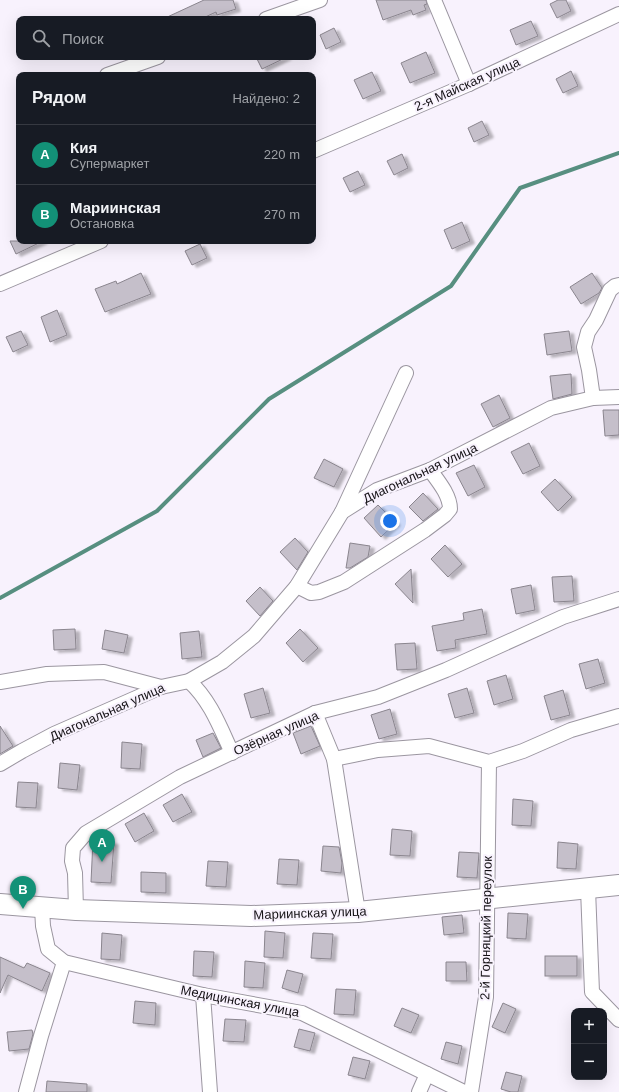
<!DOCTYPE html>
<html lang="ru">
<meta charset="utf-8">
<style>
:root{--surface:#171b24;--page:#242831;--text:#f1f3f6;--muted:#9ea1a6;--line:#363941;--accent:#139177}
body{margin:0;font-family:Helvetica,sans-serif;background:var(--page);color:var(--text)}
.controls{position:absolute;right:12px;bottom:12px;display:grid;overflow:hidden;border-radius:8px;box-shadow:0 4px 16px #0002}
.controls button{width:36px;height:36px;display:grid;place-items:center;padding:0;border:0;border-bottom:1px solid var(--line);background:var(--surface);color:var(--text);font:20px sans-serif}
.you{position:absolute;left:390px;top:521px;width:14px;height:14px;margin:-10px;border:3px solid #fff;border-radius:50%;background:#1a73e8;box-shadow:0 0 0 6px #1a73e833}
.badge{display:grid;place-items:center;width:26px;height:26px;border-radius:50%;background:var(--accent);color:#fff;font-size:13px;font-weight:700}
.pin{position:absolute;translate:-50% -33px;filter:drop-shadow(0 1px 2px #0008)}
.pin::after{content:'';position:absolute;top:21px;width:14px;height:12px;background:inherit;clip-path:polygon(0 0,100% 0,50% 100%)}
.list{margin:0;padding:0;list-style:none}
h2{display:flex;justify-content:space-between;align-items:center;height:52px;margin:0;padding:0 16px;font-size:17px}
h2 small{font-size:13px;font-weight:400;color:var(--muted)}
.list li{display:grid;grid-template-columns:26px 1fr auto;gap:12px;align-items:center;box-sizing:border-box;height:60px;padding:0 16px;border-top:1px solid var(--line)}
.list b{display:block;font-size:15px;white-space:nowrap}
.list p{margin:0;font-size:13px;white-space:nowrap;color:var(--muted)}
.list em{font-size:13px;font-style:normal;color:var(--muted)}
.icon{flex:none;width:22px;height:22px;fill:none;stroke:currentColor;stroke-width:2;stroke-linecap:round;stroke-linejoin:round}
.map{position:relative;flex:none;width:619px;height:1092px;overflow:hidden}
.search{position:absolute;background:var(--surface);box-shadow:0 4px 16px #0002;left:16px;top:16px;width:300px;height:44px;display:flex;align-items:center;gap:10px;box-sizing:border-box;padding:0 14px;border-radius:8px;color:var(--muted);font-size:15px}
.panel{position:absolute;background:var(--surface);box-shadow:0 4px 16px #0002;left:16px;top:72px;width:300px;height:172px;border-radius:8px}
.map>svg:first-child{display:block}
</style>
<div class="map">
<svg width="619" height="1092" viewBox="0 0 619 1092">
<defs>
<filter id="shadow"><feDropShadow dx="4.5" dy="2.5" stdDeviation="1" flood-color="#0004"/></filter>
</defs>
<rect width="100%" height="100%" fill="#f8f2fd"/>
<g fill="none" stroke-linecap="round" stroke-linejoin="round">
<polyline stroke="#578f80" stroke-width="4" points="0,598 157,511 269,399 451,286 520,188 619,153"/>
</g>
<g fill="#c5bfca" stroke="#8a858e" filter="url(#shadow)">
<polygon points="204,0 233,0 236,9 217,15 216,12 201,19 163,19"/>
<polygon points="376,0 426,0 427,4 424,5 426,10 413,15 411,10 383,20"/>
<polygon points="558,0 566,0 571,11 557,18 550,4"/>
<polygon points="531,21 538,36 516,45 510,30"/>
<polygon points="334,28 341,42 326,49 320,35"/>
<polygon points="426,52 435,73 410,83 401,63"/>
<polygon points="256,57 287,57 262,69"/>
<polygon points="571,71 578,86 563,93 556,79"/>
<polygon points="372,72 381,91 363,99 354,80"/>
<polygon points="482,121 489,135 474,142 468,128"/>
<polygon points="402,154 408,168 394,175 387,161"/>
<polygon points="358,171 365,185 350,192 343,178"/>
<polygon points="462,222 470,241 452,249 444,230"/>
<polygon points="10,241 43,241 16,254"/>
<polygon points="200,244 207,258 192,265 185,251"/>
<polygon points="141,273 151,294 105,312 95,289 116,281 117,284"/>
<polygon points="592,273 602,288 599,293 581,304 570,287"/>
<polygon points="57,310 67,335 50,342 41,317"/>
<polygon points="21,331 28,345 13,352 6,337"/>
<polygon points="569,331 572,351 547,355 544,334"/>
<polygon points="571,374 572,394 553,399 550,376"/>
<polygon points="499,395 510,418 493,427 481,404"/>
<polygon points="603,410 619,410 619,435 605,436"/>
<polygon points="529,443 540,466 523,474 511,452"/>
<polygon points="324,459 343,469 334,487 314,478"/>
<polygon points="474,465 485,487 468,496 456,473"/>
<polygon points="555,479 572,497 558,511 541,492"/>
<polygon points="423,493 438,509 423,521 409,507"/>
<polygon points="378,505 396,523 381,537 364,518"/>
<polygon points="295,538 308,552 297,570 280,552"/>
<polygon points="350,543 370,546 368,557 350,568 346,568"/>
<polygon points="445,545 462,564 448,577 431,559"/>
<polygon points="411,569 413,603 395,584"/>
<polygon points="572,576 574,601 554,602 552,577"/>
<polygon points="531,585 535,610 516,614 511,589"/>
<polygon points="260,587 273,601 260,616 246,601"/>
<polygon points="482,609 487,634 455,640 456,648 437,651 432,626 464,620 463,613"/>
<polygon points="75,629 76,649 54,650 53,630"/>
<polygon points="300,629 318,648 303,662 286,643"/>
<polygon points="105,630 128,635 124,653 102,649"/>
<polygon points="199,631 202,657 182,659 180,633"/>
<polygon points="415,643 417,669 397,670 395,644"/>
<polygon points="598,659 605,683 586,689 579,664"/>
<polygon points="506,675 513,699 494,705 487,681"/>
<polygon points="263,688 270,713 251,718 244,694"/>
<polygon points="467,688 474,713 455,718 448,694"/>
<polygon points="563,690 570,715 551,720 544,696"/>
<polygon points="390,709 397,734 379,739 371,715"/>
<polygon points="0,726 13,746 0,754"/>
<polygon points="311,726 320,746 301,754 293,733"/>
<polygon points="213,733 221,748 203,757 196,740"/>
<polygon points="122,742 142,744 140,769 121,768"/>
<polygon points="60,763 80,765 77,790 58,788"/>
<polygon points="18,782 38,783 36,808 16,807"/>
<polygon points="182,794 192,812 173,822 163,805"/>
<polygon points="513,799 533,801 531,826 512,825"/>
<polygon points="144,813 154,831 135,842 125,824"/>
<polygon points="392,829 412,831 410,856 390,855"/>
<polygon points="93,840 114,842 111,883 91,882"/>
<polygon points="558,842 578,844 576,869 557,868"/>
<polygon points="323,846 339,847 342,863 341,873 321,871"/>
<polygon points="459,852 479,853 477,878 457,877"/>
<polygon points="279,859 299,860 297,885 277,884"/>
<polygon points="208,861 228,862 226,887 206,886"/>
<polygon points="141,872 166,873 166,893 141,892"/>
<polygon points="508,913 528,914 526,939 507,938"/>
<polygon points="462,915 464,933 444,935 442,917"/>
<polygon points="265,931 285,933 283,958 264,957"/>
<polygon points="102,933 122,935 120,960 101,959"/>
<polygon points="313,933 333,934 331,959 311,958"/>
<polygon points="194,951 214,952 212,977 193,976"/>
<rect x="545" y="956" width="32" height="20"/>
<polygon points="0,957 24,968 27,963 50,973 42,991 8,975 0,993"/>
<polygon points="245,961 265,963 263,988 244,987"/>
<polygon points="446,962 466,962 467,981 446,981"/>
<polygon points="287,970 303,974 298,993 282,988"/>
<polygon points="336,989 356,990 354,1015 334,1014"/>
<polygon points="135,1001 156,1003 155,1025 133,1023"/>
<polygon points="503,1003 516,1009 505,1033 492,1027"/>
<polygon points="402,1008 419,1015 411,1033 394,1026"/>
<polygon points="225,1019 246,1020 244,1042 223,1041"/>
<polygon points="299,1029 315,1033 310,1051 294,1047"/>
<polygon points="32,1030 33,1034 29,1049 9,1051 7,1032"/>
<polygon points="446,1042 462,1046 458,1064 441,1059"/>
<polygon points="353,1057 370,1061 365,1079 348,1075"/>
<polygon points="506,1072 522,1076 518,1092 511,1092 501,1089"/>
<polygon points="47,1081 87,1084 87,1092 46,1092"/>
</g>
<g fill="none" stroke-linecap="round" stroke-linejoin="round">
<g stroke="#9b96a0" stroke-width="16">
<g id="minor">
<polyline points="434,0 469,84"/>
<polyline points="266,19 320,0"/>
<polyline points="107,75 158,57"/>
<polyline points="313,151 469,84 619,14"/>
<polyline points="0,284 101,241"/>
<polyline points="593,398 589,370 584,347 588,332 596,320 610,290 615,286 619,285"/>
<polyline points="342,512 406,373"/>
<path d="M 297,586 L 311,593 L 319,592 L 344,582 L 425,530 L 445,515 L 450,509 C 450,495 438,481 430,470"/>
<path d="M 189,681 C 210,700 220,727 232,753"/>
<polyline points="0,682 47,674 104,672 161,687"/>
<polyline points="315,713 334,759 358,912"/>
<polyline points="334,759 378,750 429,746 489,762 523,751 571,730 619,716"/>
<polyline points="0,764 22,751 54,734 161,687 189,681 222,662 254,636 297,586 342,512 377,490 430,470 551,408 593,398 619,397"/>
<polyline points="588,889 592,992 619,1020"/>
<polyline points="42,908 43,926 48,949 64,962 203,995 302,1013 464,1092"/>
<polyline points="76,910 75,873 72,861 73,848 86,833 180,777 315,713 378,697 446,670 563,617 619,599"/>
<polyline points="203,995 210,1092"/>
<polyline points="26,1092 41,1036 64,962"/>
<polyline points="419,1092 427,1074"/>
<polyline points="471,1092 486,997 489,762"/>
</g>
</g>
<g stroke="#9b96a0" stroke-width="22">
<polyline id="secondary" points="0,904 76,910 251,916 358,912 619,885"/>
</g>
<use href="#minor" stroke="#fff" stroke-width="14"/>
<use href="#secondary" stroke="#fff" stroke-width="20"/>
</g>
<g text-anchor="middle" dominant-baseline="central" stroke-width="4" stroke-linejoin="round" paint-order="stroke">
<g font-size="13" fill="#141115" stroke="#f8f2fd">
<text transform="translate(467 84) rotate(-24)">2-я Майская улица</text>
<text transform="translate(420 473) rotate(-25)">Диагональная улица</text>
<text transform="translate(107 712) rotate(-24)">Диагональная улица</text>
<text transform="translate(276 733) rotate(-24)">Озёрная улица</text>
<text transform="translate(310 913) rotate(-2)">Мариинская улица</text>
<text transform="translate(486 928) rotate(-89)">2-й Горняцкий переулок</text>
<text transform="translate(240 1001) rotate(11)">Медицинская улица</text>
</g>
</g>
</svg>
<div class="controls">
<button>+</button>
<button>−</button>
</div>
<div class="you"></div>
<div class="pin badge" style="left:102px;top:862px">A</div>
<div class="pin badge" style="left:23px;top:909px">B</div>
<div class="search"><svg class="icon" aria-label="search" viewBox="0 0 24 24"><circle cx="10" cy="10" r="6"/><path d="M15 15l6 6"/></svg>Поиск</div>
<section class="panel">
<h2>Рядом<small>Найдено: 2</small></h2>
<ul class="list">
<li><span class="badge">A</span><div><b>Кия</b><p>Супермаркет</p></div><em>220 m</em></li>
<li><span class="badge">B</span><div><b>Мариинская</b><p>Остановка</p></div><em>270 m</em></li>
</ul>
</section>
</div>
